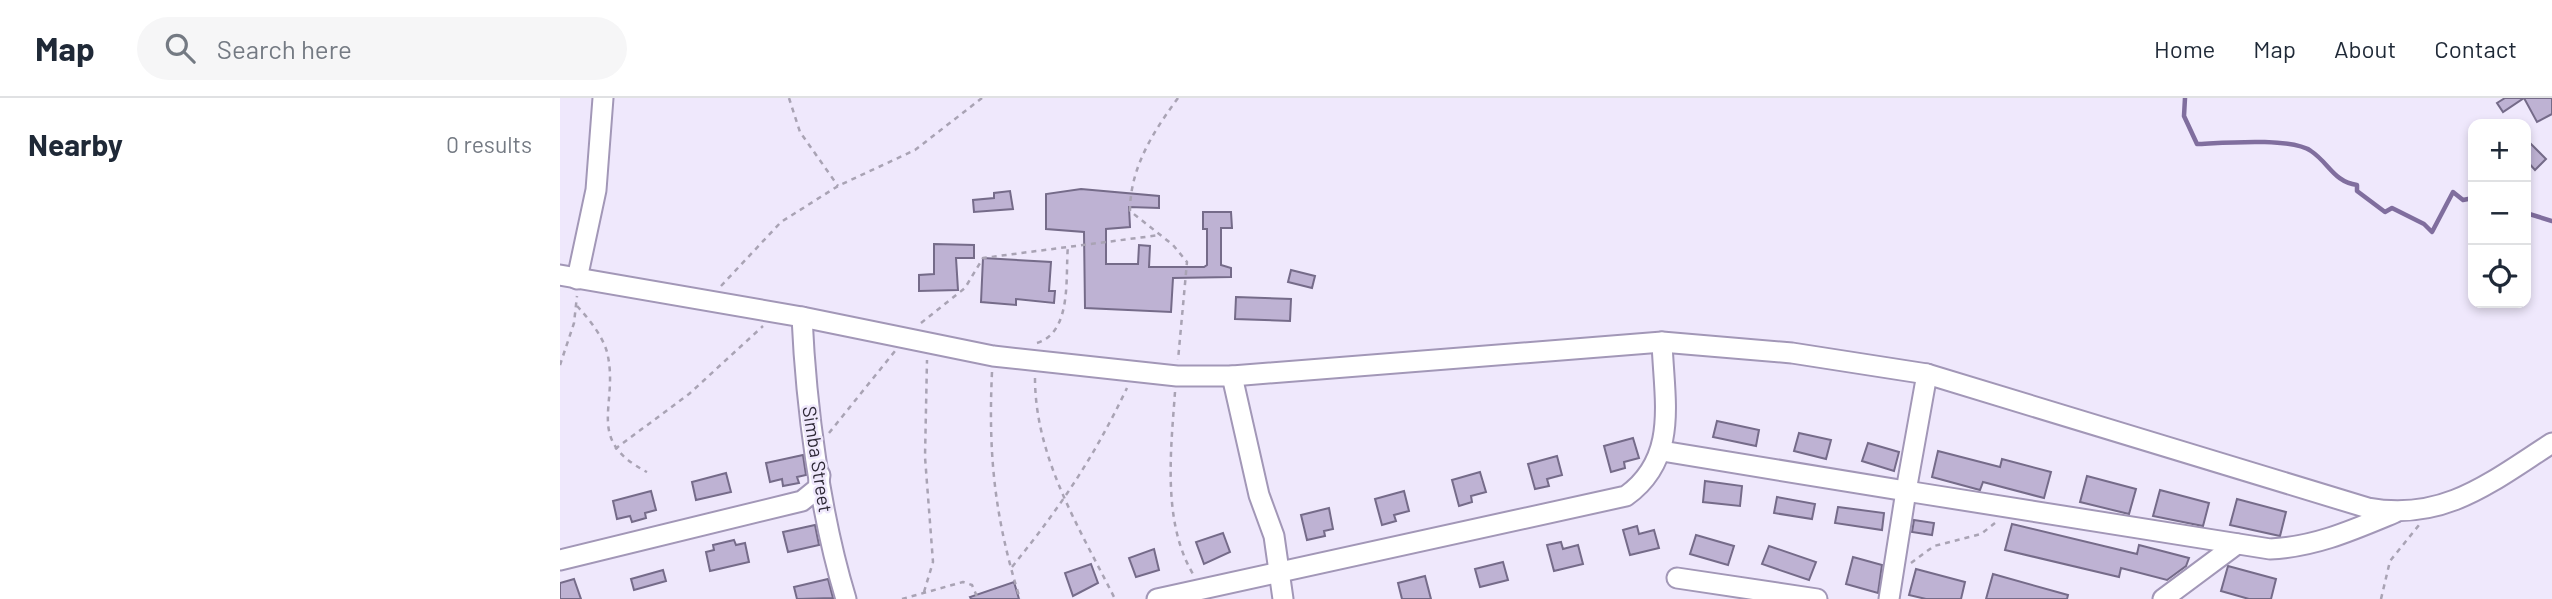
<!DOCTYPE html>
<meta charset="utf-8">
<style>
:root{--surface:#fff;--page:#f6f6f7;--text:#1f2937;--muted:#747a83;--line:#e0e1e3}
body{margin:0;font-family:Barlow,sans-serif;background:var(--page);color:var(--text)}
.controls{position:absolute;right:21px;top:21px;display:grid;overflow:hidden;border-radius:14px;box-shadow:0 4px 10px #0003}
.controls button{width:63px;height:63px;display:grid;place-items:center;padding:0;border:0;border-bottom:2px solid var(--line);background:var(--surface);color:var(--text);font:35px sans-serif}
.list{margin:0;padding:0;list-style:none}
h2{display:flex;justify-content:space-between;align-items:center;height:91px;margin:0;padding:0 28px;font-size:30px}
h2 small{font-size:23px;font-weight:400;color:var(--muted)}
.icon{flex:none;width:38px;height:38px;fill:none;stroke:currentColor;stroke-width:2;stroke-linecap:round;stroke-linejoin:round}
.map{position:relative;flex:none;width:1992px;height:501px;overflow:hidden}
header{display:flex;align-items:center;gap:42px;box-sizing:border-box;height:98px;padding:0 35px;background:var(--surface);border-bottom:2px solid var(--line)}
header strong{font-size:33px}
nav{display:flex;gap:38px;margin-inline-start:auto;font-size:24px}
.search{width:490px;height:63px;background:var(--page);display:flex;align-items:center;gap:18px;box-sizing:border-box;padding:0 24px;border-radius:38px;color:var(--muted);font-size:26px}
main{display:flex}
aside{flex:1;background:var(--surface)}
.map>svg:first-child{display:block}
</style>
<header>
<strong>Map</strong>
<div class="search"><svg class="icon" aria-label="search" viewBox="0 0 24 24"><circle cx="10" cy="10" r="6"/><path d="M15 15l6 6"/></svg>Search here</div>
<nav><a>Home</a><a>Map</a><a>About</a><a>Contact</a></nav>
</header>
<main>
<aside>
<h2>Nearby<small>0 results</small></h2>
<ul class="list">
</ul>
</aside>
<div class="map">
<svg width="1992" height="501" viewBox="0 0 1992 501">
<rect width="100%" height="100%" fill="#efe8fc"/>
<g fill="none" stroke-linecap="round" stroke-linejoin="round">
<g stroke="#806e9e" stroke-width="4.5">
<path d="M 1625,0 L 1624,18 L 1637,46 C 1662,45 1731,39 1751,53 C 1769,65 1774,84 1797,87 L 1797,93 L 1825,114 L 1832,110 L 1864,126 L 1872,134 L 1893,94 L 1903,102 L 1913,100"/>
<polyline points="1966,115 1992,123"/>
</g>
</g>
<g fill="#beb2d3" stroke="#756b89" stroke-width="2">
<polygon points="1945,0 1964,0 1943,14 1937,5"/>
<polygon points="1964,0 1992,0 1992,16 1977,24"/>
<polygon points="1966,41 1986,61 1975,72 1966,62"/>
<polygon points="521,91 599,98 599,110 569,109 570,129 546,131 546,166 578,166 579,147 590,148 589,169 644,169 647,167 647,131 643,131 643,114 671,114 672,130 661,130 661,167 671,170 671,179 613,180 611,214 525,210 524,134 486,131 486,96"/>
<polygon points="450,93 453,111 414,114 413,102 434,100 434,95"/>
<polygon points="374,146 414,147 414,160 396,160 398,192 359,193 359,177 374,176"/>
<polygon points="423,160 491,164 489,193 495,193 494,205 456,201 456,207 421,204"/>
<polygon points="731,172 755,178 752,190 728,184"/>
<polygon points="676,199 731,201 730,223 675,221"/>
<polygon points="1157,323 1199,332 1196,348 1153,339"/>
<polygon points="1239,335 1271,342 1266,361 1234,353"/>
<polygon points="1073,340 1079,360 1064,364 1065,370 1051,374 1044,348"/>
<polygon points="1308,345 1339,354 1334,373 1302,363"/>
<polygon points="1378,353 1440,369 1442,361 1491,374 1484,400 1423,384 1420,392 1372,379"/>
<polygon points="243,357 246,377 237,379 239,385 223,388 222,381 210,384 206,365"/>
<polygon points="997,358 1002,377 987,381 989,388 975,391 968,366"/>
<polygon points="920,374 926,394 911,398 912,404 899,408 892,382"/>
<polygon points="166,375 171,394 136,402 132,384"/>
<polygon points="1527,378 1576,391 1569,416 1520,404"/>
<polygon points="1145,383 1182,388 1180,408 1143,404"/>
<polygon points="1600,392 1649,405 1643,428 1593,418"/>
<polygon points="91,393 96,412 85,415 86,420 72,424 70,418 57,421 53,403"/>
<polygon points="844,393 849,413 834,417 836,423 822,427 815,401"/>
<polygon points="1217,399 1255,406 1252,421 1214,415"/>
<polygon points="1677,401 1726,414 1720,438 1670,427"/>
<polygon points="1278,409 1324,415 1322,432 1275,425"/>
<polygon points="769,410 773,431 764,433 765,438 747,442 741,417"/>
<polygon points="1354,422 1374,425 1372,437 1352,434"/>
<polygon points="1452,426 1577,456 1579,447 1629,460 1626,468 1607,482 1561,470 1559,479 1445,452"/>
<polygon points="255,427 259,447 228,454 223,434"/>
<polygon points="1077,428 1079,436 1094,432 1099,450 1070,457 1063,432"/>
<polygon points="663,435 670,454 644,466 636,444"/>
<polygon points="1136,437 1174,448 1168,467 1130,456"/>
<polygon points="174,442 176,447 185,445 189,464 150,473 146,454 154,452 153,447"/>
<polygon points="1001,444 1003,451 1018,447 1023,466 994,473 987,447"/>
<polygon points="1209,448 1256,464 1249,482 1202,466"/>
<polygon points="594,451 599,472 576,479 569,460"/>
<polygon points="1293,459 1322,467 1318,495 1286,486"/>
<polygon points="943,464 948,482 920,489 915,471"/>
<polygon points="531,466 538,485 513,498 505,475"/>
<polygon points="1668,468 1716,481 1711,501 1689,501 1661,493"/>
<polygon points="1356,471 1405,484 1401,501 1366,501 1349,497"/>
<polygon points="103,472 106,483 74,492 71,481"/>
<polygon points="1433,476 1508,497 1507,501 1426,501"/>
<polygon points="865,478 871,501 842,501 838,485"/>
<polygon points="14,481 21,501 0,501 0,485"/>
<polygon points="268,481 273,500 237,501 234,489"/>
<polygon points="454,484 459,501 411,501 410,499"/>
</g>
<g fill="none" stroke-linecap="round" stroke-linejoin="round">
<g stroke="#a297b7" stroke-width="23">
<g id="minor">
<path d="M 0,177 L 242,219 L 433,258 L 617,278 L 672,278 L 1102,244 L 1232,255 L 1367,276 L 1808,410 C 1884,424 1931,384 1992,345"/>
<polyline points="17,181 36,92 43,0"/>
<path d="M 242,219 C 246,308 260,416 286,501"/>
<polyline points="672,278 699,397 714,438 723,501"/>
<polyline points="1102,353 1346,393 1367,276"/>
<polyline points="0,462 242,403 258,390 260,377"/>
<polyline points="1117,480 1257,501"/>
<path d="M 597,501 L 1066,398 C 1119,360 1104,302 1102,244"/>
<path d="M 1329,501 L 1346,393 L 1710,451 C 1755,449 1793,432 1834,415"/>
<polyline points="1603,501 1677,446"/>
</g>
</g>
<g stroke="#a9a3b4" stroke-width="2.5" stroke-dasharray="5 5" stroke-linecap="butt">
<polyline points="229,0 240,34 278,88"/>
<path d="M 618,0 C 593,34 570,70 570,113 L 613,147 L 627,164 L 618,262"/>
<polyline points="161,188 221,124 278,88 355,52 422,0"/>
<path d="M 17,208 C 29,221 42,237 47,254 C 60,307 23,341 87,374"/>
<polyline points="361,225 405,190 423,160 600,137"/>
<path d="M 477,245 C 513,234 505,177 508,148"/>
<polyline points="0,267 14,225 17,198"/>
<path d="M 432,274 C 428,358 435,421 460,501"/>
<path d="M 475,280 C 475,360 520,431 555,501"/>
<path d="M 615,294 C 611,351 602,424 633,476"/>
<polyline points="269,335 335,253"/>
<polyline points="55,351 129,296 203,228"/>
<polyline points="1351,465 1374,448 1421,436 1435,425"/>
<path d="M 452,469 C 501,408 533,361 567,290"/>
<polyline points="364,494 373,464 365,359 367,262"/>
<polyline points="342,501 403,484 412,487 418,501"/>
<polyline points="1821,501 1830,463 1859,427"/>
</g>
<use href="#minor" stroke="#fff" stroke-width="19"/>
</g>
<g text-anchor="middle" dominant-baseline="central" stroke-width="5" stroke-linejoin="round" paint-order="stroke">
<g font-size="19" fill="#2e2936" stroke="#efe8fc">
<text transform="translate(258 361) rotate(81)">Simba Street</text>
</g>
</g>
</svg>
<div class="controls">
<button>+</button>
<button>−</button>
<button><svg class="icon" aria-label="locate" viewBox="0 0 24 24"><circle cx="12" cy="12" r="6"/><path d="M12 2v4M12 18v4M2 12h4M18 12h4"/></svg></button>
</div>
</div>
</main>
